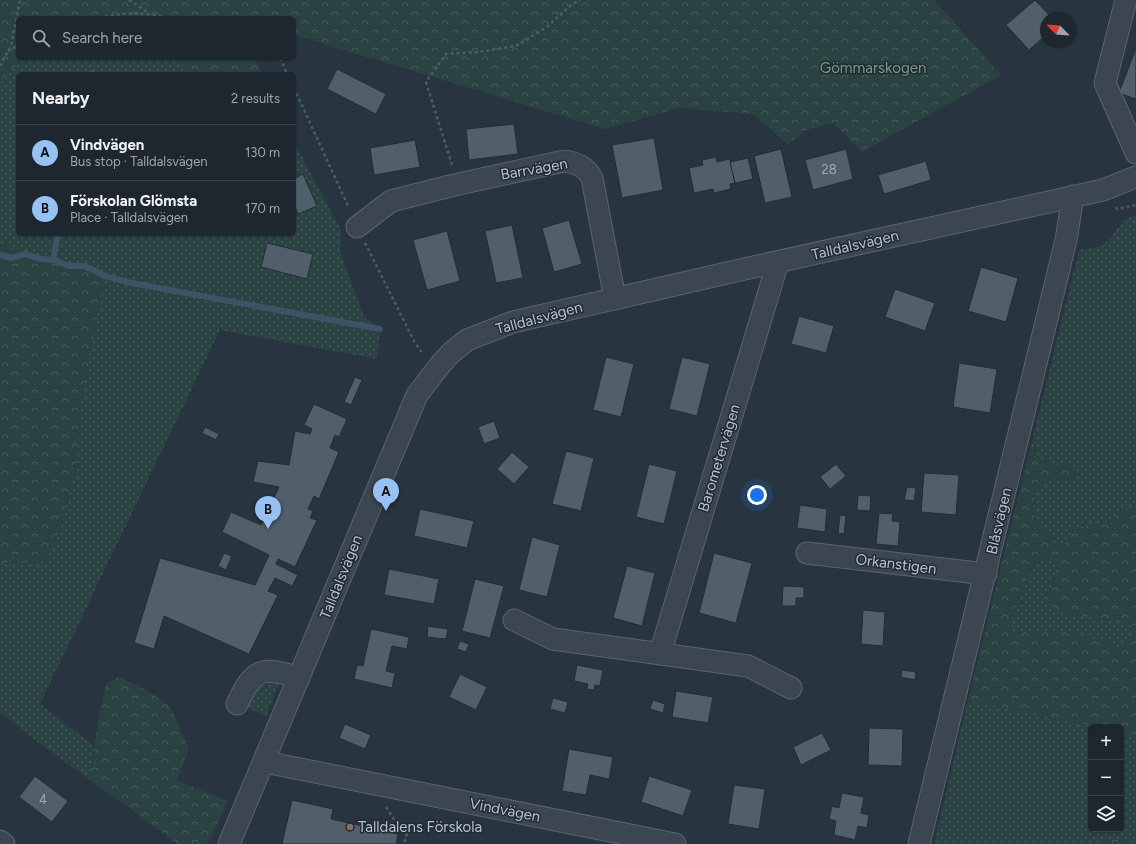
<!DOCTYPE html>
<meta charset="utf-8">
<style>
:root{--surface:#1e2730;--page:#262f38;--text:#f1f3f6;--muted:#a1a5ab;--line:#3c444c;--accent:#96c1f2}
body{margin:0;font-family:Figtree,sans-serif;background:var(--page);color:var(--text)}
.controls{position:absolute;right:12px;bottom:12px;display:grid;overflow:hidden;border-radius:6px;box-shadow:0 1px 3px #0004}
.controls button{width:36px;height:36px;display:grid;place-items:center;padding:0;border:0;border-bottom:1px solid var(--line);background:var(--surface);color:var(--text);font:20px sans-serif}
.compass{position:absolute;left:1040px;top:12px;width:36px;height:36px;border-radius:50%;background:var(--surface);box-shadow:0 1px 3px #0004;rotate:295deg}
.you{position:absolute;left:757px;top:495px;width:14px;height:14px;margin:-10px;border:3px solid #fff;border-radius:50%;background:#1a73e8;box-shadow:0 0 0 6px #1a73e833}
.badge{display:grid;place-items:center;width:26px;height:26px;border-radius:50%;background:var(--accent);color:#111;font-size:13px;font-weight:700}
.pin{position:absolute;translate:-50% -33px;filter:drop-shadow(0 1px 2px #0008)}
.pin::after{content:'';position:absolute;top:21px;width:14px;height:12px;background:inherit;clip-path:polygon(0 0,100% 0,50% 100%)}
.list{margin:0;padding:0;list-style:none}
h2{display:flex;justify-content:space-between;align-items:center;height:52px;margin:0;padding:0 16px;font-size:17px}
h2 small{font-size:13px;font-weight:400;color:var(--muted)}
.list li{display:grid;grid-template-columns:26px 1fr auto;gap:12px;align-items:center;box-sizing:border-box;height:56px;padding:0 16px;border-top:1px solid var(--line)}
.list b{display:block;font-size:15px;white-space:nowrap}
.list p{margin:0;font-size:13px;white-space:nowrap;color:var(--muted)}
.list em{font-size:13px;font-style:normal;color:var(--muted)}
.icon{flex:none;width:22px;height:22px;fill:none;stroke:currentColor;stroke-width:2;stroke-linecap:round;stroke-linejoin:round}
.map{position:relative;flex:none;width:1136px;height:844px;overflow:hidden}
.search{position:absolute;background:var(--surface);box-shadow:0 1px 3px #0004;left:16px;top:16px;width:280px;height:44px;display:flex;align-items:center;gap:10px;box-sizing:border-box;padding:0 14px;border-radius:6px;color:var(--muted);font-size:15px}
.panel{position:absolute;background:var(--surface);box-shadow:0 1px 3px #0004;left:16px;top:72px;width:280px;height:164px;border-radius:6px}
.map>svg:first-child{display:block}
</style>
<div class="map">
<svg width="1136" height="844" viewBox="0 0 1136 844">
<defs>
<pattern id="grass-dots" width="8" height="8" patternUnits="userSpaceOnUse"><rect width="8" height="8" fill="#2b4242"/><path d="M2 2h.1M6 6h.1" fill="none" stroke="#485c5c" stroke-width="1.8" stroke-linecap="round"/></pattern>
<pattern id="forest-crowns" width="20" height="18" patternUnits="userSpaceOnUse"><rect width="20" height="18" fill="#2b4242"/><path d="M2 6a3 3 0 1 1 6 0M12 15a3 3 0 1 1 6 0" fill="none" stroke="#485c5c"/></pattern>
</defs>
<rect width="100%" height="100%" fill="#283440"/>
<g fill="url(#grass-dots)">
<path d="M 29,58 L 179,58 L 184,74 L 18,74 L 18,234 L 294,234 L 294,142 L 341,230 L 340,252 L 364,317 L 380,329 L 377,359 L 220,330 L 40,704 L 94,746 L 90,780 L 31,737 L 0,712 L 0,562 L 40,563 L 48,558 L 60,527 L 75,473 L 80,409 L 85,266 L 69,266 L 53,260 L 41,259 L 11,247 L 0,244 L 0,86 C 5,74 17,64 29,58 Z"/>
<polygon points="1136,215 1136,509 1122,510 1109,522 1074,528 1063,547 1054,544 1045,528 1036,523 1034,504 1038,487 1050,480 1065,481 1077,475 1066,464 1050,462 1038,458 1033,437 1079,250 1101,246 1109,240 1124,220"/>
<polygon points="1048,558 1057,565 1053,583 1047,602 1062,613 1103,620 1119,618 1135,627 1134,638 1118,647 1105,641 1056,630 1013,633 1012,620 1024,585 1036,560"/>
<path d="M 267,682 L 279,684 L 266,716 L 245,707 C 251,696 255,685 267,682 Z"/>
<polygon points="968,700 1094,727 1091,727 1091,829 1121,829 1121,733 1136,736 1136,841 1113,839 1094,844 934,844"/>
</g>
<g fill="url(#forest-crowns)" fill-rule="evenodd">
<path d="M 0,0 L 934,0 L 1001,75 L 862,152 L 833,123 L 803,131 L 788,145 L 753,114 L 679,108 L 605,129 L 294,35 L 294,18 L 18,18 L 18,58 L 29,58 C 17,64 5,74 0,86 Z"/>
<polygon points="179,58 255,58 262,74 184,74"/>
<polygon points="0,244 11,247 41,259 53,260 70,266 85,266 105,276 80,409 75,473 60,527 48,558 40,563 0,562"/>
<path d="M 1033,437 L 1034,446 L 1038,458 L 1050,462 L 1074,465 L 1077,475 L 1065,481 L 1050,480 L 1038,488 L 1034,504 L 1036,523 L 1045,528 L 1054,544 L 1063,547 L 1074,528 L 1109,522 L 1122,510 L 1136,509 L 1136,736 L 1121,733 L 1121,727 L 1094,727 L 968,700 ZM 1048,558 L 1057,565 L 1053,583 L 1046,602 L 1062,613 L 1103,620 L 1119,618 L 1135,627 L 1133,638 L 1118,647 L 1105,641 L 1056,630 L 1013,633 L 1012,620 L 1024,585 L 1036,560 Z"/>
<polygon points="119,677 145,689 170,706 189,749 177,780 228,801 208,844 178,844 90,780 98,720 106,684"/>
<polygon points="1113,839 1136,841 1136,844 1094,844"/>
</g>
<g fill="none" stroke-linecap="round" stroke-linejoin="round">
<g stroke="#3f5368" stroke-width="6">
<polyline points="92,74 92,73"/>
<polyline points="0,255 12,258 25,254 41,259 53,260 69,266 85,266 105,276 132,283 380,329"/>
<polyline points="53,260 58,234"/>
</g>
</g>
<g fill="#515f6b" stroke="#232d37">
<polygon points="1035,0 1052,18 1046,18 1046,35 1029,50 1006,25"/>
<polygon points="1136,48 1136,99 1119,93"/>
<polygon points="337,69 386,94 376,114 327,89"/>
<polygon points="514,124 518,154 469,160 466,129"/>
<polygon points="654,138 663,190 622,198 612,145"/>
<polygon points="415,140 420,167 374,175 370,148"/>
<polygon points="781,149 792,197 765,203 754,156"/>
<polygon points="846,149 853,179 813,190 805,160"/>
<polygon points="716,157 717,162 730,159 735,183 730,184 731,189 714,193 713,189 694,193 689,168 703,165 702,160"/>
<polygon points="748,158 753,179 735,183 730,162"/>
<polygon points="926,161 931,180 884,194 878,175"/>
<polygon points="303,174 317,206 298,214 294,205 294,179"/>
<polygon points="569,220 582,264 554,272 542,228"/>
<polygon points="512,225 523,278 496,283 485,231"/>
<polygon points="447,231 460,281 427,290 413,240"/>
<polygon points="267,243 313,254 307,279 261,267"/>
<polygon points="981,267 1018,278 1006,322 968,311"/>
<polygon points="895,289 935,303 925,331 885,317"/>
<polygon points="799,316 834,326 826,353 791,344"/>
<polygon points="606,357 634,364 621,417 593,410"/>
<polygon points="682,357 710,364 697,416 669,409"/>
<polygon points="959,363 997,369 990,413 953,407"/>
<polygon points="355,377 362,380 351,405 344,402"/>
<polygon points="314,404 347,419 339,437 335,435 330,448 339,452 319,499 314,496 308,509 313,511 310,518 317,520 295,567 278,559 276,564 298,575 292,586 275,578 268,591 278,595 249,654 164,616 154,649 134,643 160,558 255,585 269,555 222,532 231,512 261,525 279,487 253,482 258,461 289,465 295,431 310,434 312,429 304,425"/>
<polygon points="494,421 500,438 484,444 478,427"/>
<polygon points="205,427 219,434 216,440 202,433"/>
<polygon points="566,451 594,458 581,511 552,504"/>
<polygon points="512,452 529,467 514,484 497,469"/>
<polygon points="649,464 677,471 664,524 636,517"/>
<polygon points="836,464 846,476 830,489 820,477"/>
<polygon points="924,473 959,475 956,515 921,512"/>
<polygon points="907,487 916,488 914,501 904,500"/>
<polygon points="858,495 871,496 870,511 857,510"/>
<polygon points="800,505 827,509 825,532 797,528"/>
<polygon points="420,509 474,521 467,548 414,536"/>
<polygon points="879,513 893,514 892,521 900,522 898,546 876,544"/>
<polygon points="840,515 846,516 844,534 838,533"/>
<polygon points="532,537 560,545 547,597 519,590"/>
<polygon points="224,553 232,556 226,570 218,566"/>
<polygon points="714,553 752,563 736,623 699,613"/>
<polygon points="627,566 655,573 642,626 613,618"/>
<polygon points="389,569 439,579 434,604 384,595"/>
<polygon points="475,579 504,586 490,638 462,631"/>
<polygon points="783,586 804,587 804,598 796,598 796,606 782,606"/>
<polygon points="863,610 885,612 883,646 861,644"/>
<polygon points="428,626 448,629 446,639 427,637"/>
<polygon points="371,629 409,637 407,649 392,646 386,671 395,673 392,688 354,679 357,665 363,666"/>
<polygon points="460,641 469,644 466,652 457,649"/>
<polygon points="577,665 603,670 600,686 595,685 594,690 587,689 588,684 574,681"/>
<polygon points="902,670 916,672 915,680 901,677"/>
<polygon points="460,674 487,687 476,710 449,697"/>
<polygon points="676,691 713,697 708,723 672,717"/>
<polygon points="553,698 568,702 565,713 550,709"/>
<polygon points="653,700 665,704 663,713 650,709"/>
<polygon points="345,724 371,735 365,749 339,738"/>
<polygon points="869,728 903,729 902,766 868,765"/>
<polygon points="822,733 831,750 801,765 793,747"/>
<polygon points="569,749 613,757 609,779 590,775 586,795 562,791"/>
<polygon points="35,776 68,801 52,822 19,797"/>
<polygon points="649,776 692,790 683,816 641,802"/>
<polygon points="734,785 765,789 759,829 728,824"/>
<polygon points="842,793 864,797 861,813 869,815 867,828 858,826 855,840 834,835 836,821 829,819 832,806 839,808"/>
<polygon points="292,800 333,809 331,819 398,834 396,844 282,844"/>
</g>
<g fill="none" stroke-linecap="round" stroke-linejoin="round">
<g stroke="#5a646d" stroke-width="23">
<g id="minor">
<polyline points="1126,0 1105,83 1136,153"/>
<path d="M 357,227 L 391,201 L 450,186 L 564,161 C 577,163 585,166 592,178 L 615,299"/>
<polyline points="807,553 986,574"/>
<polyline points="514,620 553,639 748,666 791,688"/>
<polyline points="660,654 778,262"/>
<path d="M 237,704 C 254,667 263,666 299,678"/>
<polyline points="265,762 675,844"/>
<polyline points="0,841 4,844"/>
<polyline points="229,844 417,395 440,365 451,353 467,340 513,322 749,268 1103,190 1136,177"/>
<polyline points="919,844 1066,240 1073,196"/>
</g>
</g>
<g stroke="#4a5f60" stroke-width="2.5" stroke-dasharray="3 3" stroke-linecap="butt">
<polyline points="129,0 149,13"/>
<path d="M 99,18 C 123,12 146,12 169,18"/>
<polyline points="8,51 18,45"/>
<polyline points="280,58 287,74"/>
<polyline points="0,66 11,46 20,0"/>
<polyline points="294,88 349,208"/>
<polyline points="452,165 426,82 446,54 478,52 516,46 547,27 571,5 580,0"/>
<polyline points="1116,207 1117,209 1136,205"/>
<polyline points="365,243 415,343 423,354"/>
<polyline points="386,807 395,821 408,830 404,844"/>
</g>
<use href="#minor" stroke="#3c4650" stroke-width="21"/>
</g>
<circle fill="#8d6e63" stroke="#212b35" stroke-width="1.5" cx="350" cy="827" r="4"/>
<g text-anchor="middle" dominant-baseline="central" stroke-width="3" stroke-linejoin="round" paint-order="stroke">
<g font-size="13" fill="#9fa8b2">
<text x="829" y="169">28</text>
<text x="43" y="799">4</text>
</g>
<g font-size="15" fill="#789e7e" stroke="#212b35">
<text x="873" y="68">Gömmarskogen</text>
</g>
<g font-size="15" fill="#b9c1ca" stroke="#212b35">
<text transform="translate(534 169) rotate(-10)">Barrvägen</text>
<text transform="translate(855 245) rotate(-13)">Talldalsvägen</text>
<text transform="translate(539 318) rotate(-15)">Talldalsvägen</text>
<text transform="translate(719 458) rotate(-73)">Barometervägen</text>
<text transform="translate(999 521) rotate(-77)">Blåsvägen</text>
<text transform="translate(896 564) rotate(7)">Orkanstigen</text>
<text transform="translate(341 577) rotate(-68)">Talldalsvägen</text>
<text transform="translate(505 810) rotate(11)">Vindvägen</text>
</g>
<g font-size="15" fill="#b9c1ca" stroke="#212b35" text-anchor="start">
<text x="358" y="827">Talldalens Förskola</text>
</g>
</g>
</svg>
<div class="controls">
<button>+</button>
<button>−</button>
<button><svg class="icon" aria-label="layers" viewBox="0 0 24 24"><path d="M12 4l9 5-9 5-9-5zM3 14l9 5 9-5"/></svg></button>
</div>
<svg class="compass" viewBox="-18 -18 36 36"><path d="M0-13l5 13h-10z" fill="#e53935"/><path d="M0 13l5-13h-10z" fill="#a1a5ab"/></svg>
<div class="you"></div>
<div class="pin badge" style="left:386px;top:511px">A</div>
<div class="pin badge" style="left:268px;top:529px">B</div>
<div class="search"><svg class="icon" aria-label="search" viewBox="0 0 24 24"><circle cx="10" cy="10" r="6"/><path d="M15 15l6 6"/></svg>Search here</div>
<section class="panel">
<h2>Nearby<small>2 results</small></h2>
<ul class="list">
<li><span class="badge">A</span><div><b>Vindvägen</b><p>Bus stop · Talldalsvägen</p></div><em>130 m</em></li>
<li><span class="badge">B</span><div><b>Förskolan Glömsta</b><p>Place · Talldalsvägen</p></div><em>170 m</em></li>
</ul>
</section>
</div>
